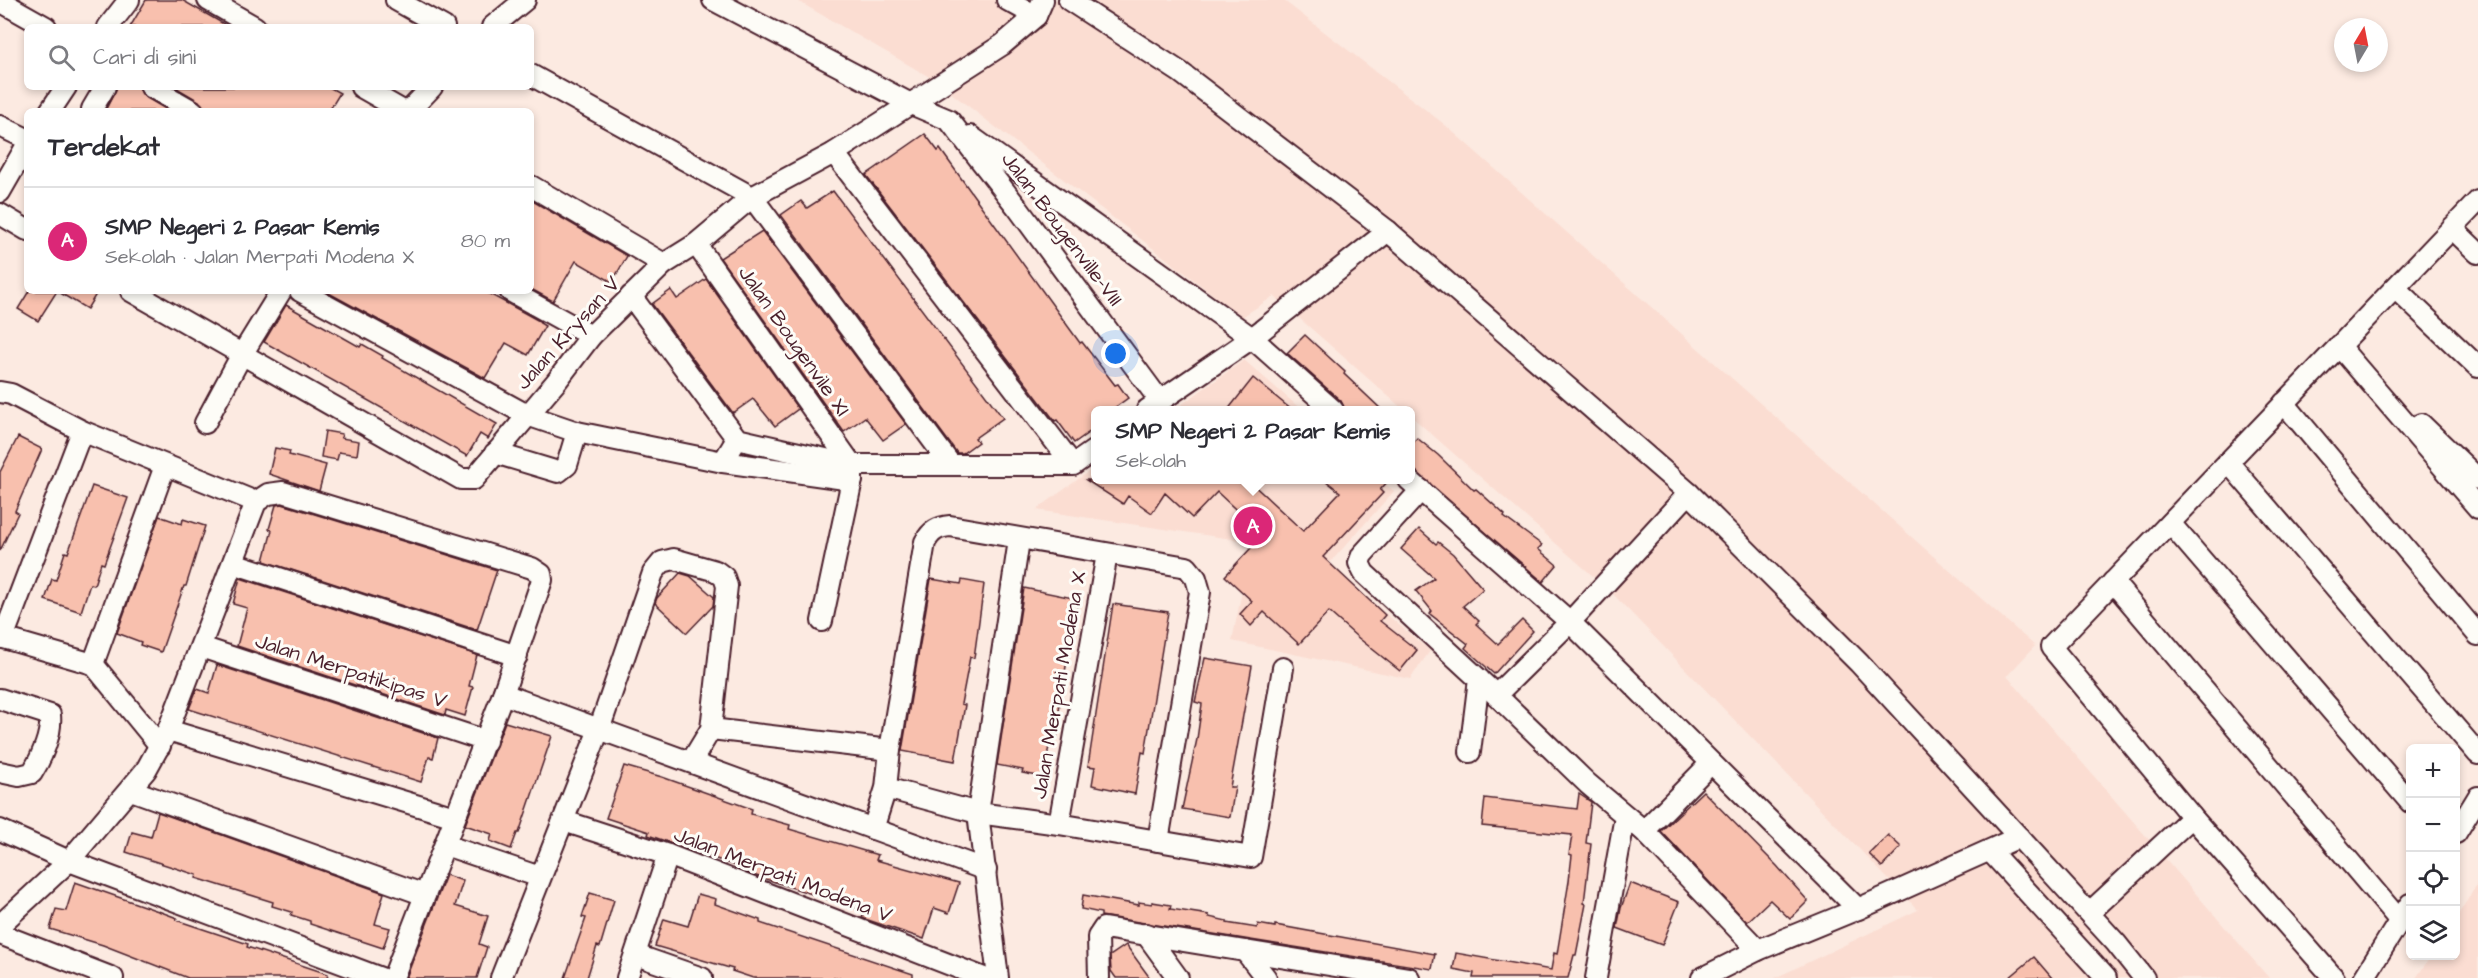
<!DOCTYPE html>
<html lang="id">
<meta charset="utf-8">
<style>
:root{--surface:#fff;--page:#f7f7f7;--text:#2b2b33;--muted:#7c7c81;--line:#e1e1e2;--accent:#db2777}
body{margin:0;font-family:"Architects Daughter",sans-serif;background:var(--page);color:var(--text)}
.controls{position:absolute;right:18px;bottom:18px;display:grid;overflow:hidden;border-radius:9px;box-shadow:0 3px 9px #0003}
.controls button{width:54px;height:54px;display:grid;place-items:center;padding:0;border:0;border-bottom:2px solid var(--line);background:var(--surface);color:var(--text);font:30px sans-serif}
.compass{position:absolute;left:2334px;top:18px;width:54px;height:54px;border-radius:50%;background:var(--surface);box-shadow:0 3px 9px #0003;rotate:10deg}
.you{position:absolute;left:1116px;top:354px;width:21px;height:21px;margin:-15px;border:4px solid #fff;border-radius:50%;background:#1a73e8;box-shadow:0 0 0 9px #1a73e833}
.badge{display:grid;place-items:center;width:39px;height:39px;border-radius:50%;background:var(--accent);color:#fff;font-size:20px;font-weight:700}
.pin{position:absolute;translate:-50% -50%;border:3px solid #fff;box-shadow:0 2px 6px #0006}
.popup{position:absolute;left:1091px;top:406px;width:324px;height:78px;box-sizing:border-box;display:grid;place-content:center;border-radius:9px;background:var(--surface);filter:drop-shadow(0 2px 4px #0005);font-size:20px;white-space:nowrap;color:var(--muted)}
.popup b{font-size:22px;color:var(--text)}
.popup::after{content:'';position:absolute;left:50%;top:100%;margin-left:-12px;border:12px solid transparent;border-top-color:var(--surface)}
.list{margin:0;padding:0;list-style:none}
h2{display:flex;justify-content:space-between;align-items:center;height:78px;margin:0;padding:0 24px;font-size:26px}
h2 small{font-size:20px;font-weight:400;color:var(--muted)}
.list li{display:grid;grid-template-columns:39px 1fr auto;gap:18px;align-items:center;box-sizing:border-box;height:108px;padding:0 24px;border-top:2px solid var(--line)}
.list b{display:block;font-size:22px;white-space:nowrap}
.list p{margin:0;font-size:20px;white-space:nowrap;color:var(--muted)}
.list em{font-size:20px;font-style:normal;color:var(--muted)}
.icon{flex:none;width:33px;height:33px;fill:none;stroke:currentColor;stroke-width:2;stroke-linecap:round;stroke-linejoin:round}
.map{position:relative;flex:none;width:2478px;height:978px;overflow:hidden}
.search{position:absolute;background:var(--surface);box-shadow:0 3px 9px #0003;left:24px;top:24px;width:510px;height:66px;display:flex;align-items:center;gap:15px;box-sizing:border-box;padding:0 21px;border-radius:9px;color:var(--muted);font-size:22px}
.panel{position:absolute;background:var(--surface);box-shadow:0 3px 9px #0003;left:24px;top:108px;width:510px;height:186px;border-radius:9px}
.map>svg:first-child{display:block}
</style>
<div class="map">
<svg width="2478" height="978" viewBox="0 0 2478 978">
<rect width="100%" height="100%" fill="#fceae1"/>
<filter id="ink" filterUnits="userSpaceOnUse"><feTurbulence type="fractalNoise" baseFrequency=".0167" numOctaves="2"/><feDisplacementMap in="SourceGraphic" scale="12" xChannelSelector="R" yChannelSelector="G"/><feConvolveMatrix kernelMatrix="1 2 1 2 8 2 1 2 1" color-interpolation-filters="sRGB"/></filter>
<g filter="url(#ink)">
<g fill="#fbddd2">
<polygon points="796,0 1283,0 1444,124 2035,646 2007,676 2269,978 1775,978 1918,910 1610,591 1411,416 1410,410 1404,410 1274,296 1242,317 933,79"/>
<polygon points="1244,360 1302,410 1174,410"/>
<polygon points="1095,467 1096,480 1380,480 1394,491 1328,565 1430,651 1410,679 1232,641 1252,542 1036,510"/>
<polygon points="2478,883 2478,978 2416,978 2431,956 2456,956 2456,918"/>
</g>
<g fill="#f8c0ae" stroke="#4a1f2b" stroke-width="1.5">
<polygon points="146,0 182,0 229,27 130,27"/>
<polygon points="117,87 139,87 145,97 169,111 105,111"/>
<polygon points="175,87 329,87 340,93 329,111 205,111 199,101"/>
<polygon points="925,134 938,151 940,149 1080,343 1082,342 1115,385 1118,384 1128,398 1110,411 1095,411 1095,428 1074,443 1057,420 1055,421 866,175"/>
<polygon points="833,191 1003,418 975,438 978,442 963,453 957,453 781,215 801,201 807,208"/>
<polygon points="531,200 627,256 612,282 576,261 553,301 531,289"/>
<polygon points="762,231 906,424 883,440 865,417 844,432 720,258"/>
<polygon points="706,279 798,409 775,426 753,399 733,413 652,304 671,290 677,299"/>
<polygon points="29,291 98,291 87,309 57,291 38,321 18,309"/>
<polygon points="325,291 484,291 541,322 540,323 545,326 528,355 506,343 485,378"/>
<polygon points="286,305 360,347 362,344 383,356 382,358 497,424 488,439 480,434 467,456 264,342"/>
<polygon points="1305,335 1345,372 1344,374 1383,411 1345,410 1341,401 1287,353"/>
<polygon points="1253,378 1281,401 1293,411 1227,411"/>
<polygon points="325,431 342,434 341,438 359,441 357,455 339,452 337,460 321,457"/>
<polygon points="18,437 42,449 15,511 18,513 0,551 0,472"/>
<polygon points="1417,438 1438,455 1474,490 1476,489 1505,515 1504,517 1542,545 1538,549 1557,565 1543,582 1410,467 1410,446"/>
<polygon points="275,448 290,451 289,455 326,465 319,491 269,474"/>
<polygon points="1086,480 1248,480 1303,531 1340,492 1325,480 1389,480 1380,490 1383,493 1323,557 1385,615 1380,621 1417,650 1400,671 1356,636 1329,612 1299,644 1264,612 1251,626 1240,614 1252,601 1225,576 1263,535 1217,492 1192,518 1165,493 1152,513 1128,496 1123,504"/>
<polygon points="92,486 128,498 104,564 101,563 94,585 90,584 81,612 45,600 52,579 56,580 65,552 68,553"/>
<polygon points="282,504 497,570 477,630 264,561 272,530 269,529 276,505"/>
<polygon points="159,516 182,524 183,519 205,526 186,586 184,586 161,652 140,645 141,642 117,633"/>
<polygon points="1419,529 1436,544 1438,542 1453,554 1483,589 1463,606 1479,621 1476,624 1498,644 1522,620 1533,631 1494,674 1465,648 1468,644 1430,614 1432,611 1416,591 1434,578 1401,549"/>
<polygon points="680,573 690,576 714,597 713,606 687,633 655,603 657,598"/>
<polygon points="240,578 477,655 469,686 473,687 465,716 446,710 445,715 237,646 247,608 233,604"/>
<polygon points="931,579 961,584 962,580 984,584 974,658 970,657 961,704 965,705 955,761 902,751"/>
<polygon points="1024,588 1078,599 1060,700 1057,737 1051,736 1043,777 1022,773 1023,770 997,765"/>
<polygon points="1113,604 1168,612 1145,753 1142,752 1135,794 1092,785 1095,767 1088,766"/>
<polygon points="1205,658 1252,666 1230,787 1235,787 1230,817 1182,809 1197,739 1202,704 1195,702"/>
<polygon points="217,665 438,738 433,758 429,757 421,782 189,709 197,689 209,693"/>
<polygon points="505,722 552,736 519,833 517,833 511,849 490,841 492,834 465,825"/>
<polygon points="624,766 662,777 752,809 751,814 790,825 789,829 878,855 876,860 959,883 949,913 934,908 924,939 862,918 864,911 744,872 738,869 739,867 648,835 649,832 606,818"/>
<polygon points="1703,791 1777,866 1808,901 1790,919 1770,900 1747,922 1661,831"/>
<polygon points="1579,794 1591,802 1586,843 1591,844 1584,903 1586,904 1576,955 1574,955 1568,978 1473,978 1474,973 1453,969 1456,953 1551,970 1554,953 1557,954 1569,881 1572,855 1569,854 1572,835 1482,826 1485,798 1577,809"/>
<polygon points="158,812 384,893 375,924 390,928 383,948 310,924 310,921 291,915 292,912 272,906 273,902 196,878 197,875 126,852 132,832 151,837"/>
<polygon points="1888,835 1901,847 1882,867 1869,854"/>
<polygon points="446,875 463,881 455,906 488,916 479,944 487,947 477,978 406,978"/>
<polygon points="75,882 161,912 177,918 176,920 248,944 247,947 328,974 327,978 188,978 103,945 50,929 56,909 66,911"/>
<polygon points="1630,883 1679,902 1662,945 1617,928 1621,908"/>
<polygon points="590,893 614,900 600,947 597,946 587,978 565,978 586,918 582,917"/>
<polygon points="698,894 716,899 715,904 760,920 760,923 913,974 913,978 753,978 732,971 733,969 655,946 664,919 688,926"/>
<polygon points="1083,895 1139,905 1139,902 1152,904 1152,902 1171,905 1170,909 1209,915 1209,917 1227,921 1227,923 1257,928 1258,924 1275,927 1275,925 1435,954 1432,969 1101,916 1101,913 1081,909"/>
<polygon points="1126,945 1150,978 1116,978 1111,971 1110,956"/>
<polygon points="2034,957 2052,978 2009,978"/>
</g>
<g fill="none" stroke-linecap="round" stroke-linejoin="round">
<g stroke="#4a1f2b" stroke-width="24">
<g id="minor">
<polyline points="208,0 255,27"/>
<polyline points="396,0 444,27"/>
<polyline points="713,0 911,104 949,120 1017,207 1160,401"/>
<polyline points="1007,0 1036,16"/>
<polyline points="1069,0 1180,72 1388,231 1689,493 1859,663 2116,943 2144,978"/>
<polyline points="0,1 46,27"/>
<polyline points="108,27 129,0"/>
<polyline points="492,27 525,0"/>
<polyline points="531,75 752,197 951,465"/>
<polyline points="151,87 193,111"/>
<polyline points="361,87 403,111"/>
<polyline points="92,109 105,87"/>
<polyline points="50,111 66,87"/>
<polyline points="409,111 432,87"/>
<polyline points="0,126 27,139"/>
<polyline points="970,136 1252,338 1333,410"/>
<polyline points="834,153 1073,465"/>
<polyline points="531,186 664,264"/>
<polyline points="0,192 27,145"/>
<polyline points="0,214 27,230"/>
<polyline points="2452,228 2478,253"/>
<polyline points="696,244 852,465"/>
<polyline points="2395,288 2478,367"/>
<polyline points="131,291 461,479 474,479 556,382 591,336 664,264 696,244 752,197 834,153 1002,45 1036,16 1043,0"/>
<polyline points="300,291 527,415 577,432 723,462 737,439"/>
<polyline points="510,291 591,336"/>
<polyline points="631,296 737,439"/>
<polyline points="2339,346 2478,508"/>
<polyline points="0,392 11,394 82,431 256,502"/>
<polyline points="2284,403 2478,635"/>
<polyline points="1147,410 1252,338 1388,231"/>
<polyline points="205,423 241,356 281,291"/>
<polyline points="2421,424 2478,479"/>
<polyline points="737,439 852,465 1073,465 1096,449"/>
<polyline points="495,453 558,472 567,465 577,432"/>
<polyline points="723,462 852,480"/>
<polyline points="2228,462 2478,754"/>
<polyline points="1409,480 1570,622 1858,909"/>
<polyline points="1421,490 1362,555 1359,563 1364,573 1496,695 1588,784 1644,831 1758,950"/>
<polyline points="2170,523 2410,802"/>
<polyline points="233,563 517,656"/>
<polyline points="2113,582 2400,921"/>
<polyline points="822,621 852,480 852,465"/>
<polyline points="0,637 93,664 160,746"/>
<polyline points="3,638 82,431"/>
<polyline points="201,647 486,741"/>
<polyline points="93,664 165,466"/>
<polyline points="503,694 986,870"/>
<polyline points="1496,695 1570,622 1689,493"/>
<path d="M 0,699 L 50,715 C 52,734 42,757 32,773 L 19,776 L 0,772"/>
<polyline points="711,729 890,750"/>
<polyline points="168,730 455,817"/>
<polyline points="1470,752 1479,679"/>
<polyline points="131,790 425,895"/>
<polyline points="564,821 668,855 984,978"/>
<polyline points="1059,824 1107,554"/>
<path d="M 873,829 L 886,788 L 890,750 L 925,542 C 931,531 938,527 950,526 L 1187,567 L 1196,578 L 1200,592 L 1158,841 L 1059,824 L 978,813 L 886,788"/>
<polyline points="0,830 69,861 381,978"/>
<polyline points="1644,831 1711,763"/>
<polyline points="2456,833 2478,797"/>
<polyline points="1158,841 1251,857 1283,668"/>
<polyline points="445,845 540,877"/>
<polyline points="1990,851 2106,978"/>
<polyline points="2089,913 2192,817"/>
<polyline points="0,925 69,861 146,770 168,730 256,502 268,494 283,492 532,568 541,574 542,580 503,694 393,978"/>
<polyline points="0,934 113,978"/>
<polyline points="1146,934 1178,978"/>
<polyline points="1245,951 1266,978"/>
<polyline points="636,955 702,978"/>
<polyline points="501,978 600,727 653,573 662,562 674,559 716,571 724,577 727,586 711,729 691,762"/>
<polyline points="627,978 668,855"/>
<polyline points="998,978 978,813 1019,540"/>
<polyline points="1099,978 1098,937 1104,928 1409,978"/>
<polyline points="1596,978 1625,816"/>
<polyline points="1702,978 1758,950 1858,909 2019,837"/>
<polyline points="2334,978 2192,817 2051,647 2478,201"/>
<polyline points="2364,978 2410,904"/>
</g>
</g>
<use href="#minor" stroke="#fdfcf7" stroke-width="20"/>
</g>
</g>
<g text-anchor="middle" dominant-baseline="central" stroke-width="6" stroke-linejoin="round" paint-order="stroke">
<g font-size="21" fill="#4a1f2b" stroke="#fdfcf7">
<text transform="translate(1062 229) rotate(53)">Jalan Bougenville-VIII</text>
<text transform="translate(568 333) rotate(-48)">Jalan Krysan V</text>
<text transform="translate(794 341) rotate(55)">Jalan Bougenvile XI</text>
<text transform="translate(351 671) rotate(18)">Jalan Merpatikipas V</text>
<text transform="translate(1059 685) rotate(-80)">Jalan Merpati Modena X</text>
<text transform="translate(783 875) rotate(21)">Jalan Merpati Modena V</text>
</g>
</g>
</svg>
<div class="controls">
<button>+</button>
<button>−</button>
<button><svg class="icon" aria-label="locate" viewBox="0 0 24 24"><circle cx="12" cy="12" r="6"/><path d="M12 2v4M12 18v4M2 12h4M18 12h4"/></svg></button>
<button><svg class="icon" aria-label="layers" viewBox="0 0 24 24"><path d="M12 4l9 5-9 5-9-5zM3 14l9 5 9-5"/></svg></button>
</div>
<svg class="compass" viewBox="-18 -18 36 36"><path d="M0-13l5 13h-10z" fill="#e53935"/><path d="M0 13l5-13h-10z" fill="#7c7c81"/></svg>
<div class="you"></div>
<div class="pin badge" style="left:1253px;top:526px">A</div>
<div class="popup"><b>SMP Negeri 2 Pasar Kemis</b>Sekolah</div>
<div class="search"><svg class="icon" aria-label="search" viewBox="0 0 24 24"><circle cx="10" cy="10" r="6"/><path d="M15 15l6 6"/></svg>Cari di sini</div>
<section class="panel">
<h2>Terdekat<small></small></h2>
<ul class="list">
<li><span class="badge">A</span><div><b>SMP Negeri 2 Pasar Kemis</b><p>Sekolah · Jalan Merpati Modena X</p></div><em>80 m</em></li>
</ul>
</section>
</div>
